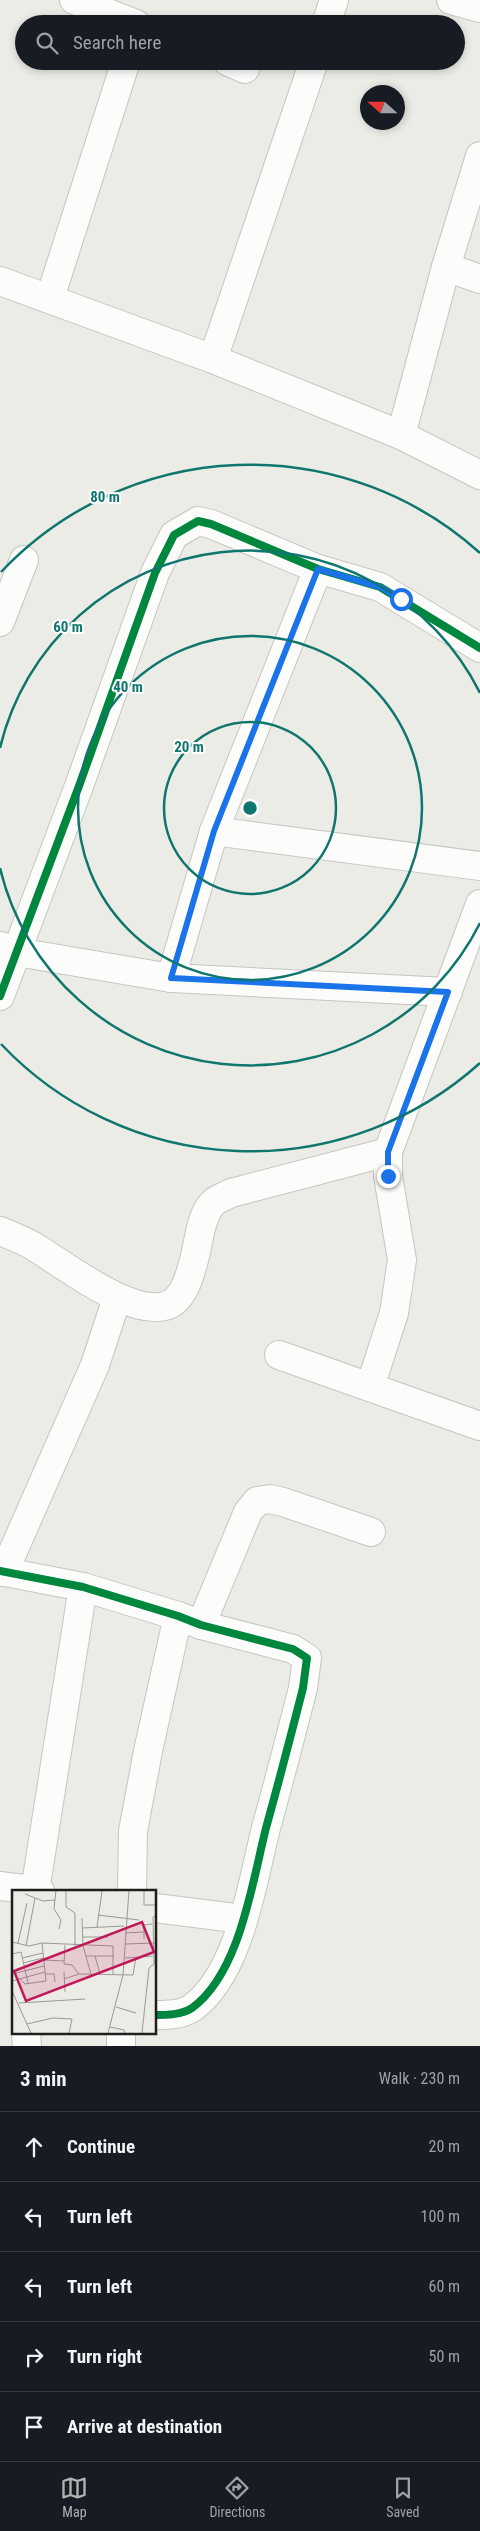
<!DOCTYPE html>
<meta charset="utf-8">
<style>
:root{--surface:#171b24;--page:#242831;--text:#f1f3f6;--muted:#9ea1a6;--line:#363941;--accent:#b2b4b4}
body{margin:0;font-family:"Roboto Condensed",sans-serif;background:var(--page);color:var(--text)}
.compass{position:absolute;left:360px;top:85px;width:45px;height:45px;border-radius:50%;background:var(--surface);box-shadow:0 2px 8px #0003;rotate:291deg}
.stop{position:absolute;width:15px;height:15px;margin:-11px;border:4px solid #1a73e8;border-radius:50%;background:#fff}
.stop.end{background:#1a73e8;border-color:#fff;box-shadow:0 1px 5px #0008}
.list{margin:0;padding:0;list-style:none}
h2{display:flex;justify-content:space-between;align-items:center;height:65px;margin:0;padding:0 20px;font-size:21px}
h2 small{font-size:16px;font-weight:400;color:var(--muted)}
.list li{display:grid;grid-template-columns:32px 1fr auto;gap:15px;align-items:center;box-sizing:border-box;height:70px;padding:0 20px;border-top:1px solid var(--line)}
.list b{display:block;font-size:19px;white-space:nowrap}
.list em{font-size:16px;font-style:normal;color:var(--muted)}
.icon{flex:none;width:28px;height:28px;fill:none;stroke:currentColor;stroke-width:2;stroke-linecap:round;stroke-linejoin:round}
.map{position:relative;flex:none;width:480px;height:2046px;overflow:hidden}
.search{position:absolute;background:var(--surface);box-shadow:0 2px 8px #0003;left:15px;right:15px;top:15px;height:55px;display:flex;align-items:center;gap:12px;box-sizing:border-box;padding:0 18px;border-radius:28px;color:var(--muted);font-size:19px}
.sheet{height:415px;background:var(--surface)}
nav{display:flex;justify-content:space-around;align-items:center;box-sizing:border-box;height:70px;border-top:1px solid var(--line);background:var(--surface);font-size:14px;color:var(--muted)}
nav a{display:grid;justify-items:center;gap:2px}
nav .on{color:var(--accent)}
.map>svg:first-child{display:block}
</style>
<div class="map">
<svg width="480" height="2046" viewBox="0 0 480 2046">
<rect width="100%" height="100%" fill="#ecece6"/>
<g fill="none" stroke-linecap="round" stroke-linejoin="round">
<g stroke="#c5c5c2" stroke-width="30">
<g id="minor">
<polyline points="74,0 136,24"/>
<polyline points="451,0 480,8"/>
<polyline points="326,24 334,0"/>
<polyline points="227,61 245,69"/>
<polyline points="446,267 480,279"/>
<polyline points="0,281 213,359 401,435 480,475"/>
<polyline points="50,298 126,61"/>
<polyline points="213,359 314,61"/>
<polyline points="401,435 446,267 480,156"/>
<polyline points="0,622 24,560"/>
<polyline points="214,831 480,866"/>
<polyline points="1,946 17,952 171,978 448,992"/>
<polyline points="171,978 214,831 318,569"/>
<polyline points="0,996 79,786 155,573 174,535 198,521 211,524 318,569 380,587 480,648"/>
<path d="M 0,1231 C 13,1236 26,1241 38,1249 C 66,1266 139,1323 172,1303 C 186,1294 191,1271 195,1256 C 199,1240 201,1213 214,1202 C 219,1198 226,1196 231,1193 L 388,1152"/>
<polyline points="279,1355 480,1426"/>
<polyline points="370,1387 394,1313 402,1260 388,1176 388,1152 480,904"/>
<path d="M 0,1571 L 83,1587 L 178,1616 L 201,1625 L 293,1649 L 307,1658 L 303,1688 C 291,1735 279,1781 266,1828 C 252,1883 240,1973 192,2008 C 182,2015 166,2015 155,2015"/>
<polyline points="4,1572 95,1365 117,1298"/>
<polyline points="201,1625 248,1512 257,1501 270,1499 283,1502 371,1532"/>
<polyline points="0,1886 40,1891"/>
<polyline points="35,1891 83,1587"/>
<polyline points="132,1891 133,1831 148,1751 178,1616"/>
<polyline points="155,1908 243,1919"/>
<polyline points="26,2032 27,2046"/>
<polyline points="121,2046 121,2032"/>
</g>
</g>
<use href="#minor" stroke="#fcfcfb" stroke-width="28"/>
<g stroke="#fff" stroke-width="11">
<g id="cycleway">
<polyline points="0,996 79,786 155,573 174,535 198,521 211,524 318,569 380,587 480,648"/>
<path d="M 0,1571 L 83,1587 L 178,1616 L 201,1625 L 293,1649 L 307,1658 L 303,1688 C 291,1735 279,1781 266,1828 C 252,1883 240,1973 192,2008 C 182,2015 166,2015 155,2015"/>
</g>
</g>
<use href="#cycleway" stroke="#00873e" stroke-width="8"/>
</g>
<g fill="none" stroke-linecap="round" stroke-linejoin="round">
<polyline stroke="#1a73e8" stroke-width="6" points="388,1176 388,1152 448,992 171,978 214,831 318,569 380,587 401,599"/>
</g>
<g fill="none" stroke="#0f766e" stroke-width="2.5">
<circle cx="250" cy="808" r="86"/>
<circle cx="250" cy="808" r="172"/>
<path d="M480 923A257 257 0 0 1 0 868M0 748A257 257 0 0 1 480 693"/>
<path d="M480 1063A343 343 0 0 1 1 1044M1 572A343 343 0 0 1 480 553"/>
</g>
<g transform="translate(12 1890)">
<rect width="144" height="144" fill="#ecece6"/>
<path fill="none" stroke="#9a9a96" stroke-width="1" d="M 44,0 L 42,19 L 49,30 L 47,39M 54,0 L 54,17 L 63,23 L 63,56M 132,0 L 132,15 L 144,15M 13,4 L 31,11 L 43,10M 86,25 L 127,30M 70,28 L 71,56 L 79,84M 85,37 L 90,1M 70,38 L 112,36M 113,43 L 132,42M 71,47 L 96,47M 132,49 L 132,35 L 140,34M 0,52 L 17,56 L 30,53 L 34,91 L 13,94 L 7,88M 6,53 L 15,13M 30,53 L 101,56 L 101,84M 113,54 L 144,53M 53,55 L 52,74 L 60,75 L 67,84M 14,56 L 23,8M 0,64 L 9,62 L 16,93M 74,66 L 102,66M 83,66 L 88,84M 10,68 L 31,63M 113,68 L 141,66M 32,70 L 52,71M 11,73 L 31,68M 52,82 L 53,102M 0,84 L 32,76M 33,84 L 42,84 L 43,92M 52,89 L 67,84 L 121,85 L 124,67M 0,91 L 33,82M 0,101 L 19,143M 7,113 L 73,109M 104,117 L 124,123M 15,134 L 41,128 L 60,129 L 57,143M 98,137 L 112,140 L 113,143M 96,143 L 111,85 L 117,0M 130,143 L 137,78 L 142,74 L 141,27 L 144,26"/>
<path fill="#c2185b" fill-opacity="0.15" stroke="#c2185b" stroke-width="2.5" d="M 130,32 L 142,62 L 14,111 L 2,81 Z"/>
<rect width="144" height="144" fill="none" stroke="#1e1e1e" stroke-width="2.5"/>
</g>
<circle cx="250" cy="808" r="8" fill="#0f766e" stroke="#fff" stroke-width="2.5"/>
<g font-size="15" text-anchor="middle" font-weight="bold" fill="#0f766e" stroke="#fff" stroke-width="4" stroke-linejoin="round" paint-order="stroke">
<text x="105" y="502">80 m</text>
<text x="68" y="632">60 m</text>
<text x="128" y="692">40 m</text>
<text x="189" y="752">20 m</text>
</g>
</svg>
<svg class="compass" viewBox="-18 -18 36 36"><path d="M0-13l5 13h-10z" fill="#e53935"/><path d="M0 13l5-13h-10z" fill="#9ea1a6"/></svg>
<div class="stop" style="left:401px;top:599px"></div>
<div class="stop end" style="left:388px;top:1176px"></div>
<div class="search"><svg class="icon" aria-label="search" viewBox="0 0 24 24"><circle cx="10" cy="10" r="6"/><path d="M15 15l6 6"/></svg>Search here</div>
</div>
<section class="sheet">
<h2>3 min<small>Walk · 230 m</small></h2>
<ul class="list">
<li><svg class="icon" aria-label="ahead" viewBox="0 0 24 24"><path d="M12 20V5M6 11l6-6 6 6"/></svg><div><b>Continue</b></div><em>20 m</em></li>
<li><svg class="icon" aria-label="left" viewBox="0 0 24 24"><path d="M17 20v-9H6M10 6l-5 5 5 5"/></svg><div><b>Turn left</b></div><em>100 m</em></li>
<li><svg class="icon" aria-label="left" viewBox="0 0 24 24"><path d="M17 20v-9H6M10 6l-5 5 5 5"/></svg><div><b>Turn left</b></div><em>60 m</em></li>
<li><svg class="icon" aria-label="right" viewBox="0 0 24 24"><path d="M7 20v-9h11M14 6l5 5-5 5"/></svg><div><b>Turn right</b></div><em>50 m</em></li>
<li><svg class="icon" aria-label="arrive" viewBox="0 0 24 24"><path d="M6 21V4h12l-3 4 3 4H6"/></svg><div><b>Arrive at destination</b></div></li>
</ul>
</section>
<nav>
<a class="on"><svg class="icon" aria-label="map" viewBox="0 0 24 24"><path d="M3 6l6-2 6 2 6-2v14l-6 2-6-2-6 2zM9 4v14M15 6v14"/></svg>Map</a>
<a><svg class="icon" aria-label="directions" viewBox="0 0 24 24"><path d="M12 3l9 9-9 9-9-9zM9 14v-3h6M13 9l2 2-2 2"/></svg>Directions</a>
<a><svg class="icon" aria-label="saved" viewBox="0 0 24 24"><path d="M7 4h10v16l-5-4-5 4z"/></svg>Saved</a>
</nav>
